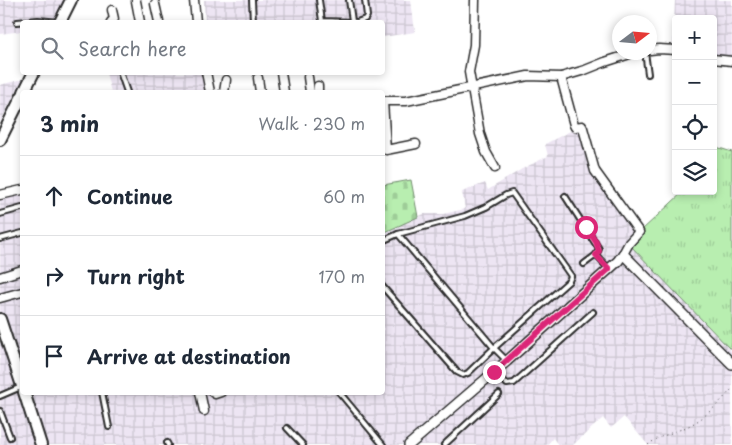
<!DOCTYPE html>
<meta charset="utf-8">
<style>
:root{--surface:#fff;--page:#f2f2f3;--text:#1f2937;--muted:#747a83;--line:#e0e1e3}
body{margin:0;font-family:"Playpen Sans",sans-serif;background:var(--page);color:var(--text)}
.controls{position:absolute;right:15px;top:15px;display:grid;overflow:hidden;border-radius:5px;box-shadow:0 2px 8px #0003}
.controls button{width:45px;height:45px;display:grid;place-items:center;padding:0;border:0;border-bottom:1px solid var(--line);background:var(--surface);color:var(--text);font:25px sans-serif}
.compass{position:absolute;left:612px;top:15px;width:45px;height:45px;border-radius:50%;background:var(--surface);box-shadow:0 2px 8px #0003;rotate:74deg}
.stop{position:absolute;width:15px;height:15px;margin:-11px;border:4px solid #db2777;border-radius:50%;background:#fff}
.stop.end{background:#db2777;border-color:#fff;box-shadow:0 1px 5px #0008}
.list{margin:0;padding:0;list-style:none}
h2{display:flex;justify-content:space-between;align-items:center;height:65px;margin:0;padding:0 20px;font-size:21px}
h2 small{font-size:16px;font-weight:400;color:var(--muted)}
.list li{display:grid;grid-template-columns:32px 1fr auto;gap:15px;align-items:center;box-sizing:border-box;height:80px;padding:0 20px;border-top:1px solid var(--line)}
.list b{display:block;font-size:19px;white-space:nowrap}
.list em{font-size:16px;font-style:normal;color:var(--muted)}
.icon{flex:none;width:28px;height:28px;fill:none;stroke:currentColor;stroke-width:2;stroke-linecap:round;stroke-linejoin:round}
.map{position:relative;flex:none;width:732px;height:445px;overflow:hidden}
.search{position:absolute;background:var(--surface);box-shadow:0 2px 8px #0003;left:20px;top:20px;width:365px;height:55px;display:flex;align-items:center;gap:12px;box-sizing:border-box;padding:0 18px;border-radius:5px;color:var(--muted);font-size:19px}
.panel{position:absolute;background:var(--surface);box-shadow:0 2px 8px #0003;left:20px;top:90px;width:365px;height:305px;border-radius:5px}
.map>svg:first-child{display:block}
</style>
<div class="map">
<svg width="732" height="445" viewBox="0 0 732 445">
<defs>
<pattern id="industrial-grid" width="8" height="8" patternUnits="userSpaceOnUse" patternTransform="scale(1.25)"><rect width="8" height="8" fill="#ede5f3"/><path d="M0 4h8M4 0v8" fill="none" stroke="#cbc5d0"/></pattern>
<pattern id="grass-tufts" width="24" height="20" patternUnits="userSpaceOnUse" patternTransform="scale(1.25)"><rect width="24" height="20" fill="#b8eeb0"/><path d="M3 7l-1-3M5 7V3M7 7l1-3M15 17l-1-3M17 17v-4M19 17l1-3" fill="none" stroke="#9ecc98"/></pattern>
<pattern id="cemetery-stones" width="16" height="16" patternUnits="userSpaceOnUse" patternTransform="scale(1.25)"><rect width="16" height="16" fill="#b8eeb0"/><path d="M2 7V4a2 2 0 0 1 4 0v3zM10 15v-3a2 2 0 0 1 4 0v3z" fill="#9ecc98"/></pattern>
</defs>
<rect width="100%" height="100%" fill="#fff"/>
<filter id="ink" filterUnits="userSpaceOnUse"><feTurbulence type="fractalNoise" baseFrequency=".02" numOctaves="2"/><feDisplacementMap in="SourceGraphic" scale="10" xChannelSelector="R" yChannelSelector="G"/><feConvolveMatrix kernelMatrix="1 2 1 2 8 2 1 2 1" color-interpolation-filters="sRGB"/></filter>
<g filter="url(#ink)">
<g fill="url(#industrial-grid)">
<polygon points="0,0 66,0 55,22 22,22 22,31 0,34"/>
<polygon points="204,0 411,0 415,32 383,37 382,22 205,22"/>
<polygon points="675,0 732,0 732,57 713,57 713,19 676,19 676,45 673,44"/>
<polygon points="106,73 207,73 207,92 111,92"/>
<polygon points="23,79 0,122 0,85"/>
<polygon points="582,125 591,167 639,234 629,243 732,352 732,445 648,445 624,417 611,428 603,418 573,445 558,445 553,438 547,445 0,445 0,194 22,190 22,392 382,392 383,233 424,214 443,214 465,209 462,192 485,183 488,190 522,169 548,156 545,144"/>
</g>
<polygon fill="url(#grass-tufts)" stroke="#728c6e" points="713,146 732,152 732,343 730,349 628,243 684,191 713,191"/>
<polygon fill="url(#cemetery-stones)" stroke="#728c6e" points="411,180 418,217 383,233 383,185"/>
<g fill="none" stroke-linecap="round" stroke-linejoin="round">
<g stroke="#2b2b2b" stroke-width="8">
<g id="service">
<polyline points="252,0 253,22"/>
<polyline points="319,0 322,21 357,22 365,19 367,16 365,0"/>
<polyline points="349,0 352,21"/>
<polyline points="17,22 38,20 60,22"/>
<polyline points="645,52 648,74"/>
<polyline points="120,72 127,92"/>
<polyline points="565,196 599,249 596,255 584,264"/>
<polyline points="0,214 22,208"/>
<polyline points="398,234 494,348 507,361"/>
<polyline points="0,239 22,233"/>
<polyline points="382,241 398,234 465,216 486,207 506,195 512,193 571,276 569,281 494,348 468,373 463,375 457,372 382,286"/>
<polyline points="596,255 608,268"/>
<polyline points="494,372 507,384 514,383 593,312"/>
<polyline points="102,392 109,427"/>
<polyline points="339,392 383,445"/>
<polyline points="0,396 21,387"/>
<polyline points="0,411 10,437"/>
<polyline points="287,428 303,445"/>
<polyline points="167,443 168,445"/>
<polyline points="444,445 499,394"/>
</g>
</g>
<g stroke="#2b2b2b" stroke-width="11">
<g id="minor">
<polyline points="194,0 196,22"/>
<polyline points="475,0 474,45 469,72 480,134 486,152 495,168"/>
<polyline points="136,1 140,22"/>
<polyline points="155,4 159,22"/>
<polyline points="111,22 114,19 112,10"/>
<polyline points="650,50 659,49 676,50"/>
<polyline points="713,59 732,61"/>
<polyline points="206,72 210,92"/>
<polyline points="281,72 284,92"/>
<polyline points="308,77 310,92"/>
<polyline points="561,77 574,125 575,127 582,126 583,128 595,171 639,232 629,243 623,254"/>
<polyline points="258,78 260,92"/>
<polyline points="224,92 226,80"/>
<polyline points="318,92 318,86"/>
<polyline points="382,101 406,101 528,76 561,77 585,70 605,62 636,52"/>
<polyline points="383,101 386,150 416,144"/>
<polyline points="0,195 22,190"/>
<polyline points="0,277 22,270"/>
<polyline points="0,298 22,292"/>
<polyline points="200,392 204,411"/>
<polyline points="212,392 215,394 221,392"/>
</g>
</g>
<g stroke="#2b2b2b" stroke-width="12">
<polyline id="tertiary" points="409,445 507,361 618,261 623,254 732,364"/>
</g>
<g stroke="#2b2b2b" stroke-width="14">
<g id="secondary">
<polyline points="60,22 71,0"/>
<polyline points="24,92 34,72"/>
<polyline points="0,140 22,96"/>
<polyline points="0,319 22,386"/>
<polyline points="24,392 41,445"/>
</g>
</g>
<path stroke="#2b2b2b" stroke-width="1" stroke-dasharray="1 4" stroke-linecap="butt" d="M 648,445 C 661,434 679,432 694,423 C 708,415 721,401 732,389"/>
<use href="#service" stroke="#fff" stroke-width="4"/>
<use href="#minor" stroke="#fff" stroke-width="8"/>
<use href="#tertiary" stroke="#fff" stroke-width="9"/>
<use href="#secondary" stroke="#fff" stroke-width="10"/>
</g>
</g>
<g fill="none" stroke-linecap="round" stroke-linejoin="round" filter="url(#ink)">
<polyline stroke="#db2777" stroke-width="6" points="494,372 609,269 596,255 599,251 596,242 586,227"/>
</g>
</svg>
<div class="controls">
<button>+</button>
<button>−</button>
<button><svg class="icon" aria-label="locate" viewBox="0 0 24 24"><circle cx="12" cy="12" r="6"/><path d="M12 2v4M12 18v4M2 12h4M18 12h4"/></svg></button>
<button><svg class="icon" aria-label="layers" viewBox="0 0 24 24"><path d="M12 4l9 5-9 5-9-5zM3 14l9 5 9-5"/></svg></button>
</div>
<svg class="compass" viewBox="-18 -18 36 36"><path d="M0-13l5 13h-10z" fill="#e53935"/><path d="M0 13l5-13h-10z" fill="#747a83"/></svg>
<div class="stop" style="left:586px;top:227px"></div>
<div class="stop end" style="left:494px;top:372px"></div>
<div class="search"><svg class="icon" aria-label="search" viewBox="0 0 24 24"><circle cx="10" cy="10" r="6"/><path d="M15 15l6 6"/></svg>Search here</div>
<section class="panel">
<h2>3 min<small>Walk · 230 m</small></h2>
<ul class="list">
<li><svg class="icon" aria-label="ahead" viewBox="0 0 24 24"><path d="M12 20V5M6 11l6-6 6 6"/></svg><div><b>Continue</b></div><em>60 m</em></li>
<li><svg class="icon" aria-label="right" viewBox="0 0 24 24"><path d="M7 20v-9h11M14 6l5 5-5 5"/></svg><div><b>Turn right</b></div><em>170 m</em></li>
<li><svg class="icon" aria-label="arrive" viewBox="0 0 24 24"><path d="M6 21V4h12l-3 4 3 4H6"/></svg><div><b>Arrive at destination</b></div></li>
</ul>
</section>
</div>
